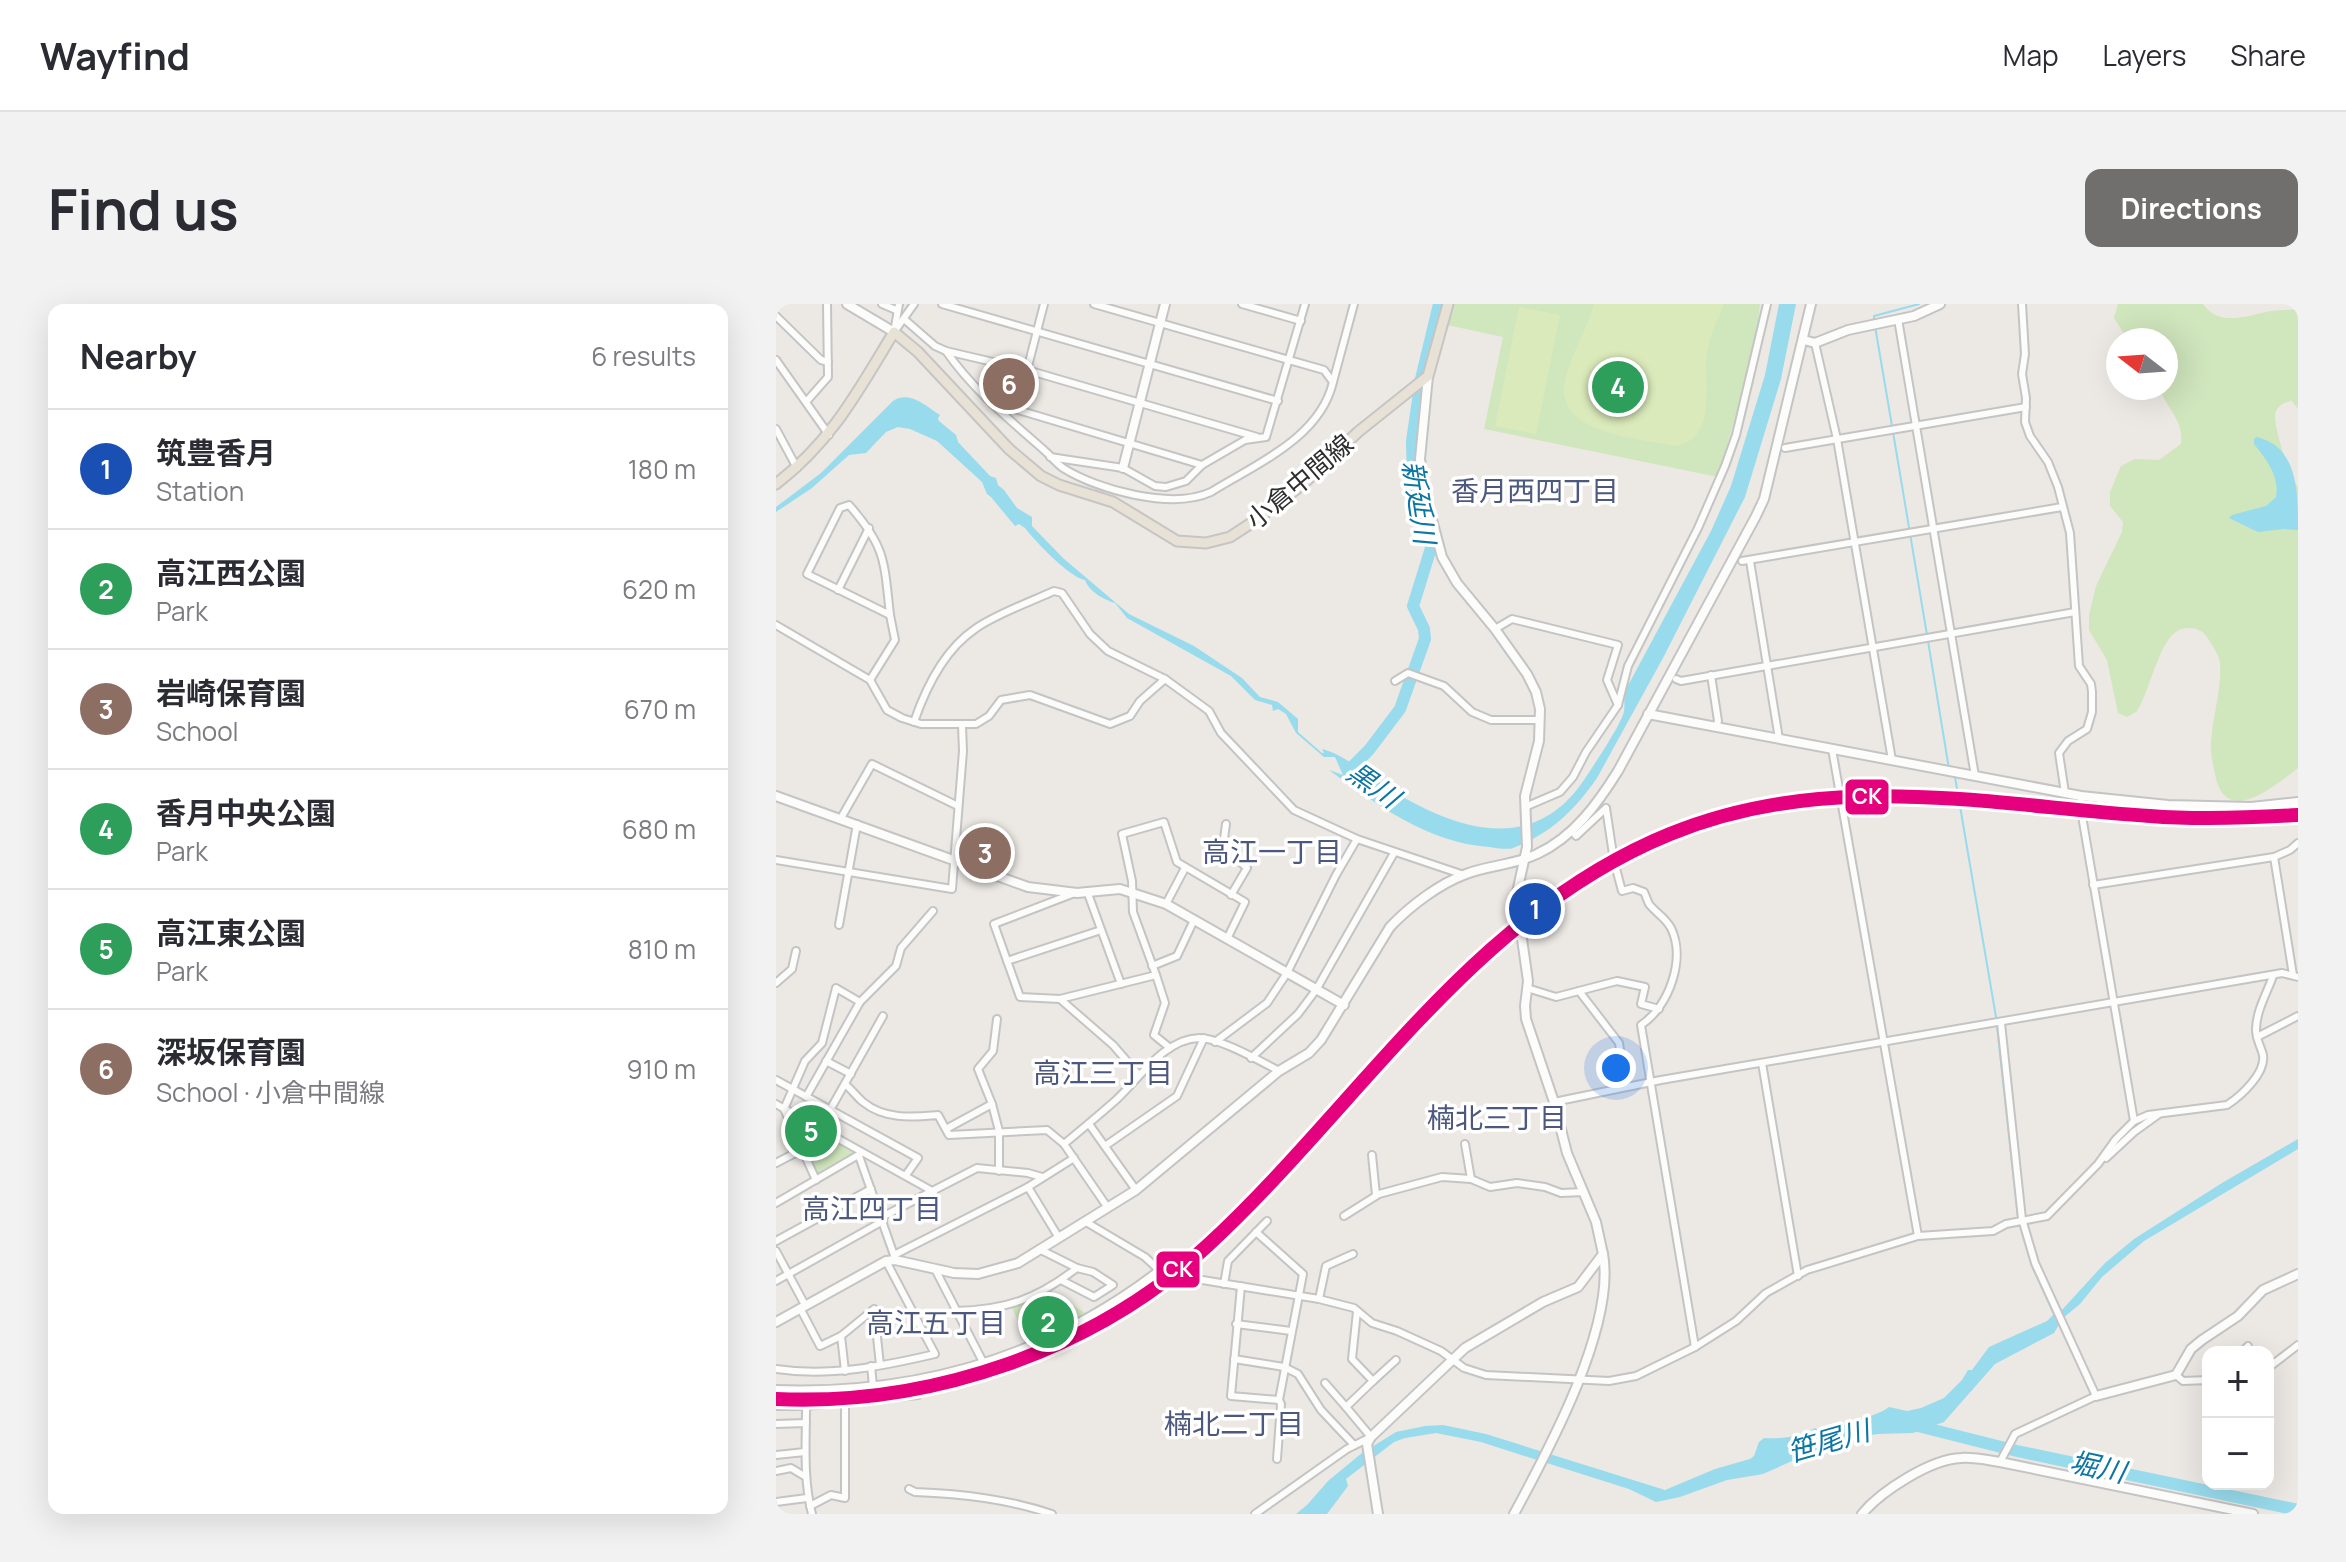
<!DOCTYPE html>
<meta charset="utf-8">
<style>
:root{--surface:#fff;--page:#f2f2f3;--text:#2b2b33;--muted:#7c7c81;--line:#e1e1e2;--accent:#706f6e}
body{margin:0;font-family:Manrope,"Noto Sans JP",sans-serif;background:var(--page);color:var(--text)}
.controls{position:absolute;right:24px;bottom:24px;display:grid;overflow:hidden;border-radius:16px;box-shadow:0 8px 32px #0002}
.controls button{width:72px;height:72px;display:grid;place-items:center;padding:0;border:0;border-bottom:2px solid var(--line);background:var(--surface);color:var(--text);font:40px sans-serif}
.compass{position:absolute;left:1330px;top:24px;width:72px;height:72px;border-radius:50%;background:var(--surface);box-shadow:0 8px 32px #0002;rotate:287deg}
.you{position:absolute;left:840px;top:764px;width:28px;height:28px;margin:-20px;border:6px solid #fff;border-radius:50%;background:#1a73e8;box-shadow:0 0 0 12px #1a73e833}
.badge{display:grid;place-items:center;width:52px;height:52px;border-radius:50%;background:var(--accent);color:#fff;font-size:26px;font-weight:700}
.pin{position:absolute;translate:-50% -50%;border:4px solid #fff;box-shadow:0 2px 8px #0006}
.list{margin:0;padding:0;list-style:none}
h2{display:flex;justify-content:space-between;align-items:center;height:104px;margin:0;padding:0 32px;font-size:34px}
h2 small{font-size:26px;font-weight:400;color:var(--muted)}
.list li{display:grid;grid-template-columns:52px 1fr auto;gap:24px;align-items:center;box-sizing:border-box;height:120px;padding:0 32px;border-top:2px solid var(--line)}
.list b{display:block;font-size:30px;white-space:nowrap}
.list p{margin:0;font-size:26px;white-space:nowrap;color:var(--muted)}
.list em{font-size:26px;font-style:normal;color:var(--muted)}
.map{position:relative;flex:none;width:1522px;height:1210px;overflow:hidden;border-radius:16px}
header{display:flex;align-items:center;gap:48px;box-sizing:border-box;height:112px;padding:0 40px;background:var(--surface);border-bottom:2px solid var(--line)}
header strong{font-size:38px}
nav{display:flex;gap:44px;margin-inline-start:auto;font-size:28px}
.intro{display:flex;align-items:center;justify-content:space-between;box-sizing:border-box;height:192px;padding:0 48px}
h1{margin:0;font-size:56px}
.button{padding:20px 36px;border-radius:16px;background:var(--accent);color:#fff;font-size:28px;font-weight:700}
main{display:flex;gap:48px;padding:0 48px}
aside{flex:1;background:var(--surface);border-radius:16px;box-shadow:0 8px 32px #0002}
.map>svg:first-child{display:block}
</style>
<header>
<strong>Wayfind</strong>
<nav><a>Map</a><a>Layers</a><a>Share</a></nav>
</header>
<div class="intro"><h1>Find us</h1><a class="button">Directions</a></div>
<main>
<aside>
<h2>Nearby<small>6 results</small></h2>
<ul class="list">
<li><span class="badge" style="background:#1a4fb4">1</span><div><b>筑豊香月</b><p>Station</p></div><em>180 m</em></li>
<li><span class="badge" style="background:#2e9e5b">2</span><div><b>高江西公園</b><p>Park</p></div><em>620 m</em></li>
<li><span class="badge" style="background:#8d6e63">3</span><div><b>岩崎保育園</b><p>School</p></div><em>670 m</em></li>
<li><span class="badge" style="background:#2e9e5b">4</span><div><b>香月中央公園</b><p>Park</p></div><em>680 m</em></li>
<li><span class="badge" style="background:#2e9e5b">5</span><div><b>高江東公園</b><p>Park</p></div><em>810 m</em></li>
<li><span class="badge" style="background:#8d6e63">6</span><div><b>深坂保育園</b><p>School · 小倉中間線</p></div><em>910 m</em></li>
</ul>
</aside>
<div class="map">
<svg width="1522" height="1210" viewBox="0 0 1522 1210">
<rect width="100%" height="100%" fill="#ece8e4"/>
<g fill="#d0e6bd">
<polygon points="676,0 984,0 980,40 942,173 708,125 727,33 671,21"/>
<path d="M 1342,0 L 1427,0 C 1444,24 1472,11 1495,7 C 1504,6 1513,6 1522,5 L 1522,105 L 1516,97 C 1509,98 1503,101 1500,107 C 1495,119 1514,172 1522,183 L 1522,464 C 1497,483 1449,524 1439,470 C 1437,460 1434,449 1435,439 C 1436,414 1446,386 1444,360 C 1443,350 1436,341 1431,333 C 1425,324 1413,322 1403,326 C 1383,335 1373,390 1361,407 C 1360,408 1353,412 1351,413 L 1342,409 L 1331,356 L 1313,326 L 1313,311 L 1320,282 L 1346,228 L 1347,218 L 1334,202 L 1334,188 L 1345,162 L 1359,155 L 1383,156 L 1405,140 C 1408,116 1391,105 1383,84 L 1390,84 L 1390,36 L 1352,36 L 1338,14 Z"/>
<polygon points="15,805 77,845 79,851 41,871 13,809"/>
<polygon points="274,987 314,1012 253,1040 236,1004"/>
</g>
<g fill="#dbeabb">
<path d="M 818,0 L 948,0 C 941,16 934,31 931,48 C 927,79 943,135 899,142 C 863,134 778,130 789,77 C 795,50 811,26 818,0 Z"/>
<polygon points="743,3 784,11 760,130 719,122"/>
</g>
<g fill="#98dbec">
<path d="M 1003,0 L 1020,0 L 1005,75 L 969,193 L 887,354 L 821,474 C 798,507 774,530 737,544 C 731,546 720,544 713,543 C 652,539 600,500 553,466 L 567,471 L 559,453 L 548,453 L 520,429 L 510,410 L 502,405 L 497,407 L 496,401 L 479,396 L 455,372 L 351,314 L 339,299 C 329,296 313,288 309,276 C 294,274 259,237 249,224 L 243,220 L 239,222 L 215,193 L 211,190 L 206,178 L 161,137 L 134,125 L 122,123 L 110,128 L 90,149 L 73,151 L 36,184 L 0,208 L 0,203 L 45,169 L 117,97 C 134,86 149,102 164,111 L 162,114 L 163,117 L 180,131 L 182,138 L 214,172 L 220,174 L 222,181 L 228,186 L 241,204 L 256,213 L 256,222 L 287,254 L 353,310 L 418,342 L 466,374 L 484,393 L 502,398 L 522,415 L 522,428 L 546,449 L 548,449 L 546,445 C 566,450 580,463 598,475 C 666,520 752,559 808,476 C 816,464 847,418 848,407 C 849,402 848,395 848,389 L 935,227 L 955,182 L 989,71 Z"/>
<path d="M 1481,133 C 1522,143 1522,188 1522,226 L 1508,225 L 1482,228 L 1453,214 L 1456,211 L 1490,202 L 1500,193 C 1504,172 1490,155 1478,140 L 1478,135 Z"/>
<path d="M 1522,835 L 1522,845 L 1368,937 L 1326,973 L 1304,1000 L 1287,1014 L 1278,1029 L 1219,1060 L 1168,1118 L 1137,1129 L 1102,1130 L 1063,1136 L 987,1170 L 951,1176 L 904,1193 L 880,1198 L 853,1185 L 755,1154 L 705,1138 L 660,1129 L 629,1134 L 618,1138 L 570,1175 L 572,1182 L 551,1210 L 520,1210 L 531,1201 L 552,1177 L 586,1149 L 620,1128 L 649,1122 L 667,1121 L 710,1130 L 889,1186 L 939,1165 L 974,1155 L 978,1152 L 983,1138 L 988,1134 C 1005,1135 1024,1133 1039,1124 L 1045,1127 C 1059,1124 1104,1111 1113,1103 L 1131,1107 L 1145,1104 L 1168,1094 L 1186,1076 L 1192,1066 L 1196,1066 L 1213,1043 L 1271,1017 L 1279,1009 L 1285,1007 L 1329,959 L 1358,935 L 1446,879 Z"/>
</g>
<g fill="none" stroke-linecap="round" stroke-linejoin="round">
<g stroke="#98dbec" stroke-width="2">
<polyline points="1098,15 1098,12 1143,0"/>
<polyline points="1099,22 1116,122"/>
<polyline points="1117,128 1151,331"/>
<polyline points="1152,337 1173,465"/>
<polyline points="1174,471 1179,473 1220,713 1242,913 1256,962 1278,1010"/>
</g>
<g stroke="#98dbec" stroke-width="12">
<polyline points="572,467 593,446 624,405 649,335 648,325 637,302 655,244 637,177 636,137 645,75 663,0"/>
<polyline points="1138,1121 1241,1147 1522,1206"/>
</g>
<g stroke="#c5c4c5" stroke-width="10">
<g id="street">
<polyline points="106,0 120,6"/>
<polyline points="166,0 502,97"/>
<polyline points="466,0 525,17"/>
<polyline points="1246,0 1249,50 1246,70 1250,94 1249,118 1254,132 1272,158 1282,183 1294,229 1303,362 1315,380 1316,388 1316,408 1311,425 1292,437 1283,449 1289,489"/>
<polyline points="0,12 45,56 52,58"/>
<polyline points="128,15 159,42 170,47 251,66 481,133"/>
<polyline points="1122,15 1199,472"/>
<polyline points="118,28 138,0"/>
<polyline points="118,28 123,0"/>
<polyline points="1039,39 1061,135 1116,456"/>
<path d="M 170,47 C 196,85 235,117 269,147 C 276,153 280,159 287,164 C 322,186 396,206 435,188 C 480,160 544,134 557,78 L 548,66 L 318,0"/>
<polyline points="0,56 53,131"/>
<polyline points="251,66 268,0"/>
<polyline points="557,78 578,0"/>
<polyline points="30,98 52,73 51,0"/>
<polyline points="222,100 426,161"/>
<polyline points="0,125 21,164"/>
<polyline points="1009,144 1250,103"/>
<polyline points="274,153 347,164 379,182 390,183 410,177 426,161 469,136 490,133 529,0"/>
<path d="M 73,201 C 110,243 108,257 114,311 L 31,270 L 64,204 Z"/>
<polyline points="966,257 1286,203"/>
<polyline points="974,257 1003,435"/>
<polyline points="62,286 93,224"/>
<polyline points="0,321 94,376 111,406 126,414 145,420 200,420 213,412 225,396 254,391 334,420 354,412 364,397 389,375"/>
<polyline points="719,325 736,315 842,341 831,376 842,401"/>
<polyline points="935,371 942,417 940,423"/>
<polyline points="900,375 905,377 1299,308"/>
<polyline points="94,376 119,336 114,311"/>
<polyline points="619,377 632,369 668,382 696,408 715,416 764,416"/>
<path d="M 138,418 C 150,383 168,346 199,325 C 218,311 256,297 278,287 L 286,289 L 314,330 L 332,347 L 389,375 L 433,407 L 445,429 L 518,506 L 581,535 L 688,571"/>
<polyline points="1056,445 1142,932"/>
<polyline points="1305,492 1305,506 1358,817"/>
<polyline points="749,503 784,488 797,473 810,448 842,401 852,362 922,224 949,162 960,131 991,0"/>
<polyline points="65,514 96,460 182,502"/>
<polyline points="450,520 447,542 471,564 455,591"/>
<path d="M 796,527 L 800,532 L 830,504 L 838,557 L 846,587 L 857,584 L 868,588 C 870,592 871,596 873,600 C 880,609 889,613 895,624 C 910,655 893,703 865,721 L 919,1043"/>
<polyline points="1498,553 1517,671"/>
<polyline points="0,556 176,585 187,447 186,422"/>
<polyline points="1317,581 1498,553 1514,546 1522,539"/>
<polyline points="311,587 345,680"/>
<polyline points="296,590 218,620 244,693 284,695 380,671 357,608 356,577 346,530 388,518 401,558 469,598 451,635"/>
<polyline points="390,600 409,564"/>
<polyline points="63,621 81,520"/>
<polyline points="231,657 325,626"/>
<polyline points="376,662 401,652 418,616"/>
<polyline points="380,671 389,699 378,731 394,744"/>
<polyline points="0,679 16,665 20,647"/>
<polyline points="751,684 780,693 841,677 869,683 865,700 883,705"/>
<polyline points="803,687 843,739 849,783"/>
<polyline points="284,695 337,741 363,771"/>
<polyline points="1481,733 1522,712"/>
<polyline points="439,738 491,699 511,669 560,571 581,535"/>
<polyline points="475,754 522,710 540,686 618,549"/>
<polyline points="50,757 75,770"/>
<polyline points="986,759 1022,972"/>
<polyline points="0,776 142,854 130,871"/>
<path d="M 69,780 C 76,786 81,793 87,798 C 109,816 137,813 162,811 L 173,831 L 271,826 L 288,840 L 332,904"/>
<polyline points="30,793 84,698 120,662 125,644 157,607"/>
<polyline points="778,798 885,776 1506,669 1522,673"/>
<polyline points="0,800 158,888"/>
<polyline points="216,800 223,827 223,867"/>
<polyline points="54,806 107,712"/>
<polyline points="313,820 360,886"/>
<polyline points="170,825 216,800 202,765 217,747 221,715"/>
<path d="M 288,840 C 305,826 323,811 340,796 C 363,775 388,735 423,734 C 444,734 484,757 503,767"/>
<polyline points="689,840 695,875"/>
<polyline points="329,842 401,792 428,734"/>
<polyline points="596,851 600,891"/>
<polyline points="83,852 119,954"/>
<polyline points="1330,854 1358,828 1383,810"/>
<polyline points="0,859 25,846"/>
<polyline points="40,876 8,805 29,757 46,739 60,684 84,698"/>
<polyline points="252,883 283,934"/>
<polyline points="0,899 84,850"/>
<polyline points="568,912 603,890 666,873 695,875 714,883 741,879 769,883 785,889 808,888"/>
<polyline points="106,913 201,864 252,869 266,873"/>
<path d="M 310,918 L 369,953 L 383,966 L 408,973 L 543,995 L 578,1004 L 596,1019 L 621,1027 L 665,1047 L 688,1064 L 710,1071 L 833,1077 L 860,1072 L 919,1043 L 960,1017 L 990,989 L 1031,966 L 1142,932 L 1217,927 L 1230,920 L 1271,912 L 1322,860 L 1340,835 L 1358,817 L 1372,811 L 1451,801 C 1465,792 1490,769 1487,751 C 1485,743 1480,735 1480,726 C 1480,707 1491,689 1497,672"/>
<polyline points="0,937 95,885"/>
<polyline points="0,947 29,1001"/>
<polyline points="120,950 252,883 298,854"/>
<polyline points="159,965 207,1058"/>
<polyline points="285,976 318,993 337,981 317,968 301,964"/>
<polyline points="0,977 107,917"/>
<polyline points="448,980 452,957 491,917"/>
<polyline points="465,982 455,1092 503,1096 527,970 480,928"/>
<polyline points="543,995 550,962 577,950"/>
<polyline points="24,1004 44,1042 65,1032 98,1005 104,1061"/>
<path d="M 179,1007 C 230,1006 261,995 301,964 L 265,946"/>
<polyline points="581,1007 576,1055 597,1077 620,1056"/>
<polyline points="460,1020 515,1027"/>
<polyline points="65,1032 69,1067"/>
<polyline points="1466,1048 1472,1042"/>
<polyline points="458,1055 508,1063 522,1070 545,1106 578,1141"/>
<polyline points="95,1062 97,1082"/>
<polyline points="1492,1064 1522,1041"/>
<path d="M 0,1065 C 53,1073 108,1062 159,1050 L 110,957"/>
<polyline points="1400,1071 1407,1077 1432,1076"/>
<polyline points="549,1079 570,1103"/>
<path d="M 0,1085 C 141,1090 271,1052 383,966"/>
<path d="M 0,1102 L 30,1102 C 30,1138 27,1175 36,1210"/>
<polyline points="30,1102 142,1091"/>
<polyline points="0,1120 30,1119"/>
<polyline points="0,1151 29,1148"/>
<polyline points="501,1155 505,1100 503,1096"/>
<polyline points="1224,1158 1239,1130 1320,1092 1259,959 1246,915 1225,719"/>
<polyline points="0,1167 15,1164 30,1173"/>
<path d="M 133,1185 L 139,1188 C 187,1190 231,1195 276,1210"/>
<polyline points="0,1198 31,1194"/>
<polyline points="34,1202 55,1191 69,1194 69,1100"/>
<polyline points="479,1210 571,1145 595,1133 570,1103 597,1077"/>
</g>
</g>
<g stroke="#c5c4c5" stroke-width="12">
<g id="secondary">
<polyline points="71,0 118,28"/>
<polyline points="1028,36 1039,39 1072,26 1138,12 1164,0"/>
<polyline points="347,164 389,0"/>
<polyline points="872,410 1305,492 1392,501 1475,503 1522,498"/>
<polyline points="0,492 252,583 301,589 344,585 390,600 568,701"/>
<path d="M 0,1018 L 110,957 L 119,956 L 178,969 L 202,970 L 242,959 L 360,886 L 503,767 L 533,749 L 545,736 L 614,623 C 634,602 663,580 690,570 C 713,561 739,561 761,550 C 798,533 822,499 842,467 L 980,212 L 988,195 L 1035,0"/>
<polyline points="1320,1092 1400,1071 1415,1045 1426,1036 1462,1012 1487,986 1522,970"/>
<polyline points="602,1210 591,1140 595,1133 689,1044 767,998 802,983 827,950 820,918 791,849 778,798 750,715 749,702 752,677 740,593 751,543 749,492 763,437 764,405 760,388 751,370 719,325 681,279 666,253 650,193 644,155 652,72"/>
<path d="M 738,1210 C 772,1147 840,1022 827,950"/>
<path d="M 1086,1210 C 1105,1187 1155,1155 1185,1154 C 1198,1153 1211,1156 1224,1158 L 1477,1210"/>
</g>
</g>
<g stroke="#c6c5c4" stroke-width="13">
<path id="primary" d="M 0,180 C 56,137 82,87 118,28 L 142,48 L 233,145 L 265,172 L 283,181 L 337,198 L 401,237 L 430,239 L 454,233 L 480,216 L 527,180 L 582,128 L 652,72 L 672,0"/>
</g>
<use href="#street" stroke="#fcfcfb" stroke-width="6"/>
<use href="#secondary" stroke="#fcfcfb" stroke-width="8"/>
<use href="#primary" stroke="#e8e2d6" stroke-width="9"/>
<g stroke="#fff" stroke-width="20">
<path id="rail-1" d="M 0,1095 C 154,1102 317,1047 431,942 C 583,802 695,611 894,530 C 1053,465 1211,501 1374,512 C 1424,516 1473,514 1522,511"/>
</g>
<use href="#rail-1" stroke="#e5007d" stroke-width="14"/>
</g>
<g text-anchor="middle" dominant-baseline="central" stroke-width="7" stroke-linejoin="round" paint-order="stroke">
<g font-size="26" fill="#2e2e2e" stroke="#fff">
<text transform="translate(523 177) rotate(-40)">小倉中間線</text>
</g>
<g font-size="28" fill="#4d587f" stroke="#fff">
<text x="759" y="186">香月西四丁目</text>
<text x="496" y="547">高江一丁目</text>
<text x="327" y="768">高江三丁目</text>
<text x="721" y="813">楠北三丁目</text>
<text x="96" y="904">高江四丁目</text>
<text x="160" y="1018">高江五丁目</text>
<text x="458" y="1119">楠北二丁目</text>
</g>
<g font-size="28" font-style="italic" fill="#0d76a2" stroke="#fff">
<text transform="translate(644 198) rotate(81)">新延川</text>
<text transform="translate(598 480) rotate(35)">黒川</text>
<text transform="translate(1052 1136) rotate(-16)">笹尾川</text>
<text transform="translate(1322 1162) rotate(12)">堀川</text>
</g>
</g>
<g stroke="#fff" stroke-width="3">
<rect x="1068" y="474" width="46" height="38" rx="8" fill="#e5007d"/>
<rect x="379" y="946" width="46" height="39" rx="8" fill="#e5007d"/>
</g>
<g font-size="22" text-anchor="middle" font-weight="bold" fill="#fff">
<text x="1091" y="500">CK</text>
<text x="402" y="973">CK</text>
</g>
</svg>
<div class="controls">
<button>+</button>
<button>−</button>
</div>
<svg class="compass" viewBox="-18 -18 36 36"><path d="M0-13l5 13h-10z" fill="#e53935"/><path d="M0 13l5-13h-10z" fill="#7c7c81"/></svg>
<div class="you"></div>
<div class="pin badge" style="left:759px;top:605px;background:#1a4fb4">1</div>
<div class="pin badge" style="left:272px;top:1018px;background:#2e9e5b">2</div>
<div class="pin badge" style="left:209px;top:549px;background:#8d6e63">3</div>
<div class="pin badge" style="left:842px;top:83px;background:#2e9e5b">4</div>
<div class="pin badge" style="left:35px;top:827px;background:#2e9e5b">5</div>
<div class="pin badge" style="left:233px;top:80px;background:#8d6e63">6</div>
</div>
</main>
